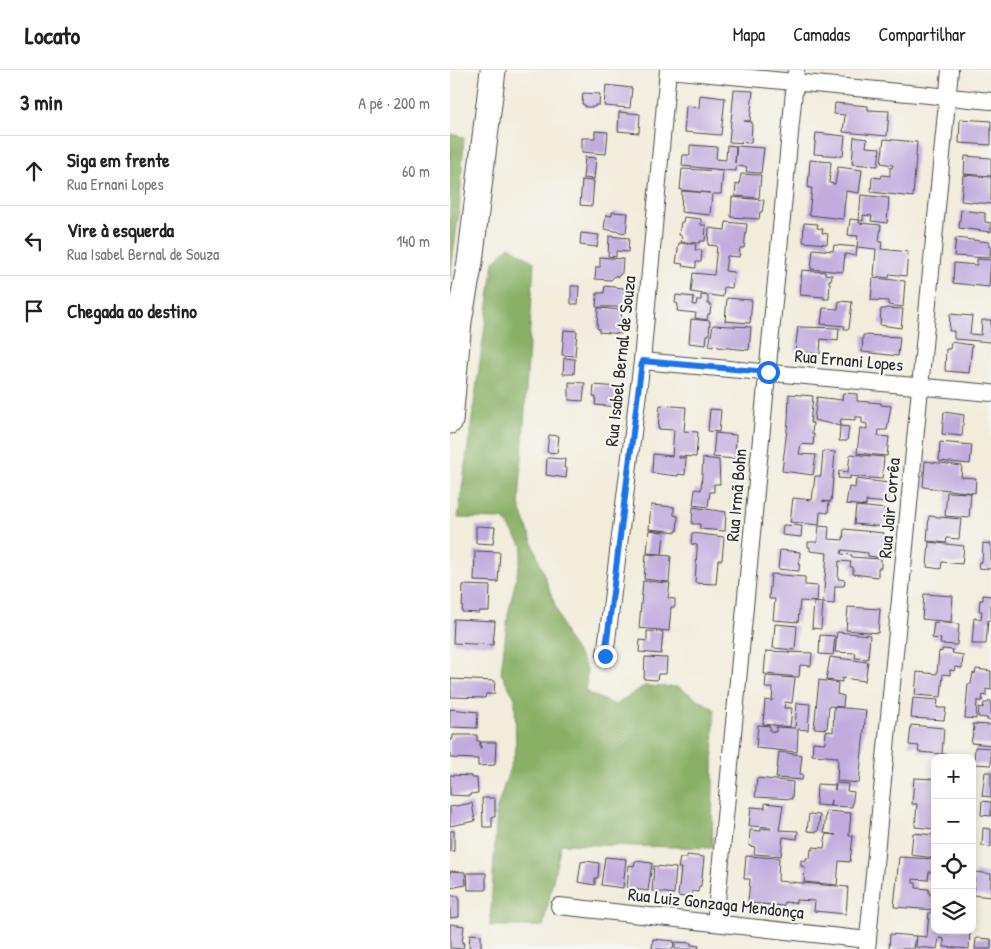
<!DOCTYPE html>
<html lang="pt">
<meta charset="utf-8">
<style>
:root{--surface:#fff;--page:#f2f2f2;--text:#202124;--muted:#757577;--line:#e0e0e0}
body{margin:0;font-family:"Patrick Hand",sans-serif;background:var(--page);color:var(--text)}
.controls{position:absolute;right:15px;bottom:15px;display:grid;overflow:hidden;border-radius:10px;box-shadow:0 2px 8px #0003}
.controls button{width:45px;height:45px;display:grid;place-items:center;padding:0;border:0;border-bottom:1px solid var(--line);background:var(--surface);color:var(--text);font:25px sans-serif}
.stop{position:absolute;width:15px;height:15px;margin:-11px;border:4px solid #1a73e8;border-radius:50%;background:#fff}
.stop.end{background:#1a73e8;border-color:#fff;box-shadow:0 1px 5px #0008}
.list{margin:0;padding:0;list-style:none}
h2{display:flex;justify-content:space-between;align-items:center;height:65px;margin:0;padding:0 20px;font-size:21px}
h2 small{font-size:16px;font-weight:400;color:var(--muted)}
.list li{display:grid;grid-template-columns:32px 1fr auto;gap:15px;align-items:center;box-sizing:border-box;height:70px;padding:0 20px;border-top:1px solid var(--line)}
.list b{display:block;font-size:19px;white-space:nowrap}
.list p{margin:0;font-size:16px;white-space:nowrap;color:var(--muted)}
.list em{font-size:16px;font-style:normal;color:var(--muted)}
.icon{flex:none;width:28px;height:28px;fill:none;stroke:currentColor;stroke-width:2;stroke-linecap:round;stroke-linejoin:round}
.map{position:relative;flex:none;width:541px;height:879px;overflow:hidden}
header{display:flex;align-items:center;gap:30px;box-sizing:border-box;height:70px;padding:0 25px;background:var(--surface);border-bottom:1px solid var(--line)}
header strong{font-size:24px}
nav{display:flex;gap:28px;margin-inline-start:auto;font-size:18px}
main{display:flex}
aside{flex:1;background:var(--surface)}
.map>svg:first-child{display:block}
</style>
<header>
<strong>Locato</strong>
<nav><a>Mapa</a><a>Camadas</a><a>Compartilhar</a></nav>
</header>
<main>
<aside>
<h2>3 min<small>A pé · 200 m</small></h2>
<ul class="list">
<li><svg class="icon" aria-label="ahead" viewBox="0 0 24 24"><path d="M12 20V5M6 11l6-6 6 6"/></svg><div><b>Siga em frente</b><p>Rua Ernani Lopes</p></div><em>60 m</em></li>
<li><svg class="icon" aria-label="left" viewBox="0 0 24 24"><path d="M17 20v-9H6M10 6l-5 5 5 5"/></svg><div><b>Vire à esquerda</b><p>Rua Isabel Bernal de Souza</p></div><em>140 m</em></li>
<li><svg class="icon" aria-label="arrive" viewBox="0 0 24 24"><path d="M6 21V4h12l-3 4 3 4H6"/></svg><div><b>Chegada ao destino</b></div></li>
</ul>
</aside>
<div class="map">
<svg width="541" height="879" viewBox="0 0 541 879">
<rect width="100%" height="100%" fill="#f6f6f2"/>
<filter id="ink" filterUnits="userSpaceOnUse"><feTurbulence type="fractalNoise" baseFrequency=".02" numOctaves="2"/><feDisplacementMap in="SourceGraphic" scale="10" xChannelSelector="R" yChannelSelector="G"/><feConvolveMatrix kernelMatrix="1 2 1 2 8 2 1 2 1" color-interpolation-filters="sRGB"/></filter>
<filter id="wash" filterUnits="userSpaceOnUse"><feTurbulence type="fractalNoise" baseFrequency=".0096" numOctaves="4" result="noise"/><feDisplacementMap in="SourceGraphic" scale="20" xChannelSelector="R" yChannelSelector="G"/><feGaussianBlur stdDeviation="1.12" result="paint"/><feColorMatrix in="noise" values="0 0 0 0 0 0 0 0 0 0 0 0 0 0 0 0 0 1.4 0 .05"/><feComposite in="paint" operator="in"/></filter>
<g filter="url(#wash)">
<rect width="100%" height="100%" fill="#f2ecdb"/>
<g fill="#8ab066" stroke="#5a6e48">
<polygon points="0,64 14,67 9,142 0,207"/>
<polygon points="59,176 84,192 69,435 116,566 137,598 136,622 165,635 194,616 228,617 264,639 262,778 111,774 93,856 40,856 47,738 66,679 65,628 51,603 58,545 73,477 54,449 8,448 44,192"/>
</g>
<g id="blocks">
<g fill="#c1abdf">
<polygon points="156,15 182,18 180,38 154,36"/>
<polygon points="284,20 303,21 300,51 294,51 302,52 301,73 279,72"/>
<polygon points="133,23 150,24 149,35 145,35 145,37 135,37 135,35 132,34"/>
<polygon points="250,25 275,28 271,65 234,62 236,36 249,38"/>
<polygon points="385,33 418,36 418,40 439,41 437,66 393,62 395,45 384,44"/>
<polygon points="169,42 190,44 189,63 168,61"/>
<polygon points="510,49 541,51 541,75 509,73"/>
<polygon points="145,61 158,62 156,84 132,82 132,68 145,68"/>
<polygon points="366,63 395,66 393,86 364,84"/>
<polygon points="404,67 417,69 416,77 430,78 428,96 402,94"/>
<polygon points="434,69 467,72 463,127 421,122 422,107 431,108 432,105 440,106 440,97 442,98 443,95 431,93"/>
<polygon points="240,75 267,77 266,89 276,90 277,75 286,76 285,93 287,76 314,78 311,103 296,102 297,97 286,96 286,101 232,96 233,85 240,85"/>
<polygon points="515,86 541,88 541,106 514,104"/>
<polygon points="135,87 146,88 144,109 133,108"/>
<polygon points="360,90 381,92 379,113 385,114 388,97 412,100 409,123 396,121 393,149 359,145 362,118 358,118"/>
<polygon points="232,99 273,101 271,124 262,124 260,145 231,142 232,121 260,123 230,120"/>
<polygon points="291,104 311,105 309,128 285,126 286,114 289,115"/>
<polygon points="513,105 541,107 541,134 511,131"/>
<polygon points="132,110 144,111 142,136 130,135"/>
<polygon points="411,125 439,128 437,153 421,151 422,146 413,145 413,151 409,150"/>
<polygon points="282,127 314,130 312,142 310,142 309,149 281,147"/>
<polygon points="511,140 535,143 535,152 541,153 541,162 509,158"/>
<polygon points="162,142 178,143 176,163 154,159 156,145 162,146"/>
<polygon points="234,147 251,149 251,155 256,155 255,171 250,171 250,173 231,172 232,166 229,165 231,152 233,152"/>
<polygon points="400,149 409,150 409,153 431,155 429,172 432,172 431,179 458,182 456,206 440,204 439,208 424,206 426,179 407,177 408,166 398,165"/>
<polygon points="276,152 297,154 294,178 290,178 289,187 277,186 275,201 284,202 282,218 274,217 273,227 241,222 243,203 264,205 267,176 258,175 259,158 275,160"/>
<polygon points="354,153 368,154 367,158 373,159 372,163 378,164 377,174 353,172"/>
<polygon points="131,163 149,165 147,177 130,175"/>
<polygon points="159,166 179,168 178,182 166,181 166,187 158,186"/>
<polygon points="506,168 539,172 539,177 541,177 540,188 504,186"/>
<polygon points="229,173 246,174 245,180 252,180 251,192 246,192 246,198 232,196 233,194 226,193"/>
<polygon points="384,175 407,177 406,186 395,184 393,202 361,199 363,179 383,181"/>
<polygon points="150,187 173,189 172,203 167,207 166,205 161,210 145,209 146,197 150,197"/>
<polygon points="527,189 541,190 539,217 503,213 504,193 527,195"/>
<polygon points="352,200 375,202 375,204 382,205 381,210 379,210 379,213 380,213 379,229 374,229 374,227 350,225"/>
<polygon points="423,208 455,211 453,237 438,235 438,231 421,230"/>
<polygon points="121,216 129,216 128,234 121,234"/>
<polygon points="155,216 174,218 174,226 176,226 174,237 146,237 147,223 154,223"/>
<polygon points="226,225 244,227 243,235 246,235 247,230 251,230 251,225 258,226 258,234 261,234 260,244 258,244 257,250 245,248 246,243 227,241 228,234 225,233"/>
<polygon points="277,228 302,230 300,253 275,251"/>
<polygon points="389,231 402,232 399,259 394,259 395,256 371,254 373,238 388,239"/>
<polygon points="148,238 172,240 171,250 174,251 172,264 149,262 149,259 147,258"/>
<polygon points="436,238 453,239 451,258 430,255 431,239 436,239"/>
<polygon points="500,244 522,246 520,264 531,265 532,250 541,250 541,272 504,269 504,261 499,261"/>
<polygon points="241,249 260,251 259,265 257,265 256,275 239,273"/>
<polygon points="263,255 301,257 299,280 268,277 268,276 263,275 263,277 259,276"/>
<polygon points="348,257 389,258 388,271 371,269 370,284 345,282"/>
<polygon points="114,260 127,261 125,286 112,285"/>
<polygon points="413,265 450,267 448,286 412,282"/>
<polygon points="501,272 522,275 519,303 495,301 496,279 500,279"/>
<polygon points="114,288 125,289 124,304 113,304"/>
<polygon points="119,312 135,313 133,331 119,330"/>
<polygon points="144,315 169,317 168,337 145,335 146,327 143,326"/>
<polygon points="393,323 407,324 407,331 431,333 431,335 441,336 437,360 429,360 428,366 439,367 437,386 407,383 410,358 417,359 417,354 412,353 412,347 405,347 405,350 391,349 390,356 364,350 367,327 392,330"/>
<polygon points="339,324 363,326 360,353 363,353 362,364 364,364 363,375 351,374 349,384 366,385 363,405 332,401 338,351"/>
<polygon points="210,335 236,337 234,361 248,362 246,387 229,386 229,388 236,388 235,405 228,404 228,406 202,403 203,384 222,386 224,360 208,359"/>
<polygon points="260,339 271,340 269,362 258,361"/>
<polygon points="494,342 514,345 512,366 492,364"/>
<polygon points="390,356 399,357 397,371 389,371"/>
<polygon points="265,363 286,365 285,389 263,387"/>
<polygon points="99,365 109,366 107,383 97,382"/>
<polygon points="490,372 522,375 520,394 489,391"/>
<polygon points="373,381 385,382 381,432 372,431 379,432 378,443 370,442 369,455 340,452 343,428 362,430 365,406 371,406"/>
<polygon points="400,384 434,387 432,409 400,406 400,409 388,408 389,401 398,402"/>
<polygon points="97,388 115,389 114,398 117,398 116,408 96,405"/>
<polygon points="253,388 269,390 270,414 264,414 264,422 260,422 258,437 243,435 245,419 251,420"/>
<polygon points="475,391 512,396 511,407 526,408 525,423 473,417"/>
<polygon points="406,409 439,413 437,433 416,431 416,436 396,434 399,417 405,418"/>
<polygon points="497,422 521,423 519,448 495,446"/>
<polygon points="201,435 224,437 224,445 228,446 227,462 199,459"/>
<polygon points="406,436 437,439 435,457 404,454"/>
<polygon points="243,437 276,442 275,461 250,459 250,454 242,454"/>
<polygon points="479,446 511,449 509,469 497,468 496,473 477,471"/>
<polygon points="333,455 352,456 351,467 332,465"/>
<polygon points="26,456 45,457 43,474 26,473"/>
<polygon points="369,456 379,457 378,469 393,470 394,459 434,463 432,488 418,486 418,483 392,480 391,484 402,485 401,487 431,489 431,498 428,498 428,507 403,504 403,497 400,497 401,492 389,491 388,509 395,510 394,516 385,516 384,534 373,533 371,559 362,558 364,532 373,533 377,483 360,481 360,477 358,477 358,472 367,472"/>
<polygon points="199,460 214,462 212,484 197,483"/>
<polygon points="242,463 274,467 272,490 268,490 266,514 245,513 247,480 247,475 241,474"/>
<polygon points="479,472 514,476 512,494 492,492 491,499 477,497"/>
<polygon points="533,473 541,474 541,499 528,498 529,492 532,492"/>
<polygon points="330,480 350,482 349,501 328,499"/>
<polygon points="25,481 50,482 48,512 24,511"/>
<polygon points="196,484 221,486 219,512 194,509"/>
<polygon points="321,504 355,507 355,515 368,516 367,532 350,531 348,552 323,550 325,529 319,529"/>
<polygon points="193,511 220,513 218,528 225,529 225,537 221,537 219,561 189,558"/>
<polygon points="13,515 40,516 39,541 29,541 29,543 12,542"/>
<polygon points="474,524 503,526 501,552 472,549"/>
<polygon points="533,525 541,526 541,550 538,550 536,574 522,574 524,548 531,549 532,541 529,541 530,530 533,530"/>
<polygon points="398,537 430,539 428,563 396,560"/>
<polygon points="4,549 45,551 43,575 3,573"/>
<polygon points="484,552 509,554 507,575 490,574 491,569 482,568"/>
<polygon points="325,554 347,556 345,580 323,578"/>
<polygon points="197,561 213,562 211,584 189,582 190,570 197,571"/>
<polygon points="387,562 420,565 418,589 405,588 406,583 385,582"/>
<polygon points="370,565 385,566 383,585 369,584"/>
<polygon points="492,579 503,580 502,583 513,585 512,598 505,597 504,601 500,600 500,605 493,604 491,627 465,625 467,602 487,604 489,581 492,582"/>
<polygon points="316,581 338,582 339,584 339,582 362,583 361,596 350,595 349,607 314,604"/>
<polygon points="195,587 217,588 216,604 208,604 207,610 194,609"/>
<polygon points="380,587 418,592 415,611 392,608 392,612 376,610"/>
<polygon points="526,599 541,601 541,620 536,619 536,626 533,625 532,631 527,631 526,649 515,648 518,614 521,614 523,603 525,604"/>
<polygon points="316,606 345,608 342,633 335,632 334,638 342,638 340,657 313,654 315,630 322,631 323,618 315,618"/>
<polygon points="1,609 45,611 44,624 36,624 35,628 1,627"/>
<polygon points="369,610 388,613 387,624 394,626 393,637 379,636 377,659 364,658"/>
<polygon points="463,628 488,630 487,638 496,638 494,650 461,648"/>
<polygon points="539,631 541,631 541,650 537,650 537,648 528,647 529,637 533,638 534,633 538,633"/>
<polygon points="347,633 360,634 358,660 348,659 347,682 306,678 308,655 320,656 320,661 326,662 326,657 345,658"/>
<polygon points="384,637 416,640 409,713 387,711 388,687 362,685 363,672 375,673 376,661 383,662"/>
<polygon points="0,639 28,642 27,658 0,657"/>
<polygon points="522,654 541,655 541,675 521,673 524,658"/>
<polygon points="461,655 494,658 492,684 511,685 511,688 491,688 491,684 468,682 469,676 459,675"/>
<polygon points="3,665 27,665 27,671 30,671 30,678 31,678 31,672 46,672 45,695 28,696 28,689 0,688 0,669 3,669"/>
<polygon points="525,677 541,678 541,695 524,694"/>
<polygon points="329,682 352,685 350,704 353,704 352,710 326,708"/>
<polygon points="535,702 541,702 541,727 532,726"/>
<polygon points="0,705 21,706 21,708 27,708 28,723 20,724 20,726 0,725"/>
<polygon points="307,708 343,712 342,729 305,727"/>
<polygon points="464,708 485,709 485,759 465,757 467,734 462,734"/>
<polygon points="386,713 398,714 397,721 404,722 402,737 380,736 381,730 380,736 366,735 367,714 385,715 385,720"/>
<polygon points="32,728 45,728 45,747 42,747 42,757 33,757"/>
<polygon points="532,731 541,732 541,746 531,745"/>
<polygon points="22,733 25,751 0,756 0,737"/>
<polygon points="315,733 333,735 329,760 348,761 347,769 333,767 331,786 304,784 305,777 299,776 300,760 311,761 311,758 321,759 321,757 299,756 301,737 315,738"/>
<polygon points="376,741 401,743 399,766 403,766 400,792 389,791 387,815 354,812 355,797 351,796 351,790 356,791 356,788 360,788 361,779 363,780 363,777 374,778 376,764 386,765 374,763"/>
<polygon points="359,744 370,745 368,762 357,761"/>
<polygon points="533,758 541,759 541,777 532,776"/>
<rect x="0" y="761" width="4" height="20"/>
<polygon points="463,763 485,765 485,788 461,785"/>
<polygon points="237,785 254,787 251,816 249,816 248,822 242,821 241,828 228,826 231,798 228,798 230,788 237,788"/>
<polygon points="296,786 329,788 328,811 398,817 396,844 364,841 365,831 346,830 346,833 334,832 334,836 298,833 300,809 294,809"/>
<polygon points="155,787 176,789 173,818 151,815"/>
<polygon points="449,787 485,789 485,802 479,802 478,810 463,809 463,813 466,813 466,818 479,819 479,824 485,825 485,840 444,837"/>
<polygon points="136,791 149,793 148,808 145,808 145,815 128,812 131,792"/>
<polygon points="185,791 202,793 198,821 177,818 179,795 184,796"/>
<polygon points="204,796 226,798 224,824 202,821"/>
<polygon points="0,801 15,802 16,815 0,818"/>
<polygon points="525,802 541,804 541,827 523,825 524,816 522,816 522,813 524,813"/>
<polygon points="17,803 36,803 36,820 18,820"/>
<polygon points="0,826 9,826 9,847 0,848"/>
<polygon points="479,842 485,843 485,860 520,860 519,879 494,877 494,869 489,868 487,879 466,877 467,866 477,867"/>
<polygon points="0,854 14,856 12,873 14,873 13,879 0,878"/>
<polygon points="20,864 31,865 31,879 19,879"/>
<polygon points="440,864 466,866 464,879 439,879"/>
<polygon points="526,868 541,869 541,879 525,879"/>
<polygon points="203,869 224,871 223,879 202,879"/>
<polygon points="225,872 241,873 241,875 249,876 248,879 225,879"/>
</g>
</g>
</g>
<g filter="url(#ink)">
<use href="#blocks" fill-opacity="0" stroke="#494845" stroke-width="1"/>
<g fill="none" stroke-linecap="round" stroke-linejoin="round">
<g stroke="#494845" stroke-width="18">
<g id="minor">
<polyline points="219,0 541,31"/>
<polyline points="192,291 541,323"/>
<polyline points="155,586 192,291 218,0"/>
<polyline points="109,836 418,870"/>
<polyline points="265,853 346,0"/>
<polyline points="417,879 500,0"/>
</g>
</g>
<g stroke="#494845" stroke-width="27">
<polyline id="primary" points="0,351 9,251 20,192 43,0"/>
</g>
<use href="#minor" stroke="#fff" stroke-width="16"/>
<use href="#primary" stroke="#fff" stroke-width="25"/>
</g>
</g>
<g fill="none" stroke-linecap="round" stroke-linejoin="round" filter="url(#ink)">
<polyline stroke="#1a73e8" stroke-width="6" points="155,586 192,291 318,302"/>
</g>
<g text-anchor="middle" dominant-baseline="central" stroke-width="4.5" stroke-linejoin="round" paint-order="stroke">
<g font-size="18" fill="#2b2b2b" stroke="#f6f6f2">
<text transform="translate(399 290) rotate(5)">Rua Ernani Lopes</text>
<text transform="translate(170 291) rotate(-84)">Rua Isabel Bernal de Souza</text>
<text transform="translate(286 425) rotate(-85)">Rua Irmã Bohn</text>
<text transform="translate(439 438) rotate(-85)">Rua Jair Corrêa</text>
<text transform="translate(266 833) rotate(6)">Rua Luiz Gonzaga Mendonça</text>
</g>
</g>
</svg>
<div class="controls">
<button>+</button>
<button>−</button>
<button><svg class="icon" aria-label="locate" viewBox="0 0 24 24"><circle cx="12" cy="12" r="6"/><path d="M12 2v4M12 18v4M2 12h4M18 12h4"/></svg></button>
<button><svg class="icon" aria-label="layers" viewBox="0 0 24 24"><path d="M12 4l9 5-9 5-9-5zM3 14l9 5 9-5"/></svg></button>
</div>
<div class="stop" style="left:318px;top:302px"></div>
<div class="stop end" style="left:155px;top:586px"></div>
</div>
</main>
